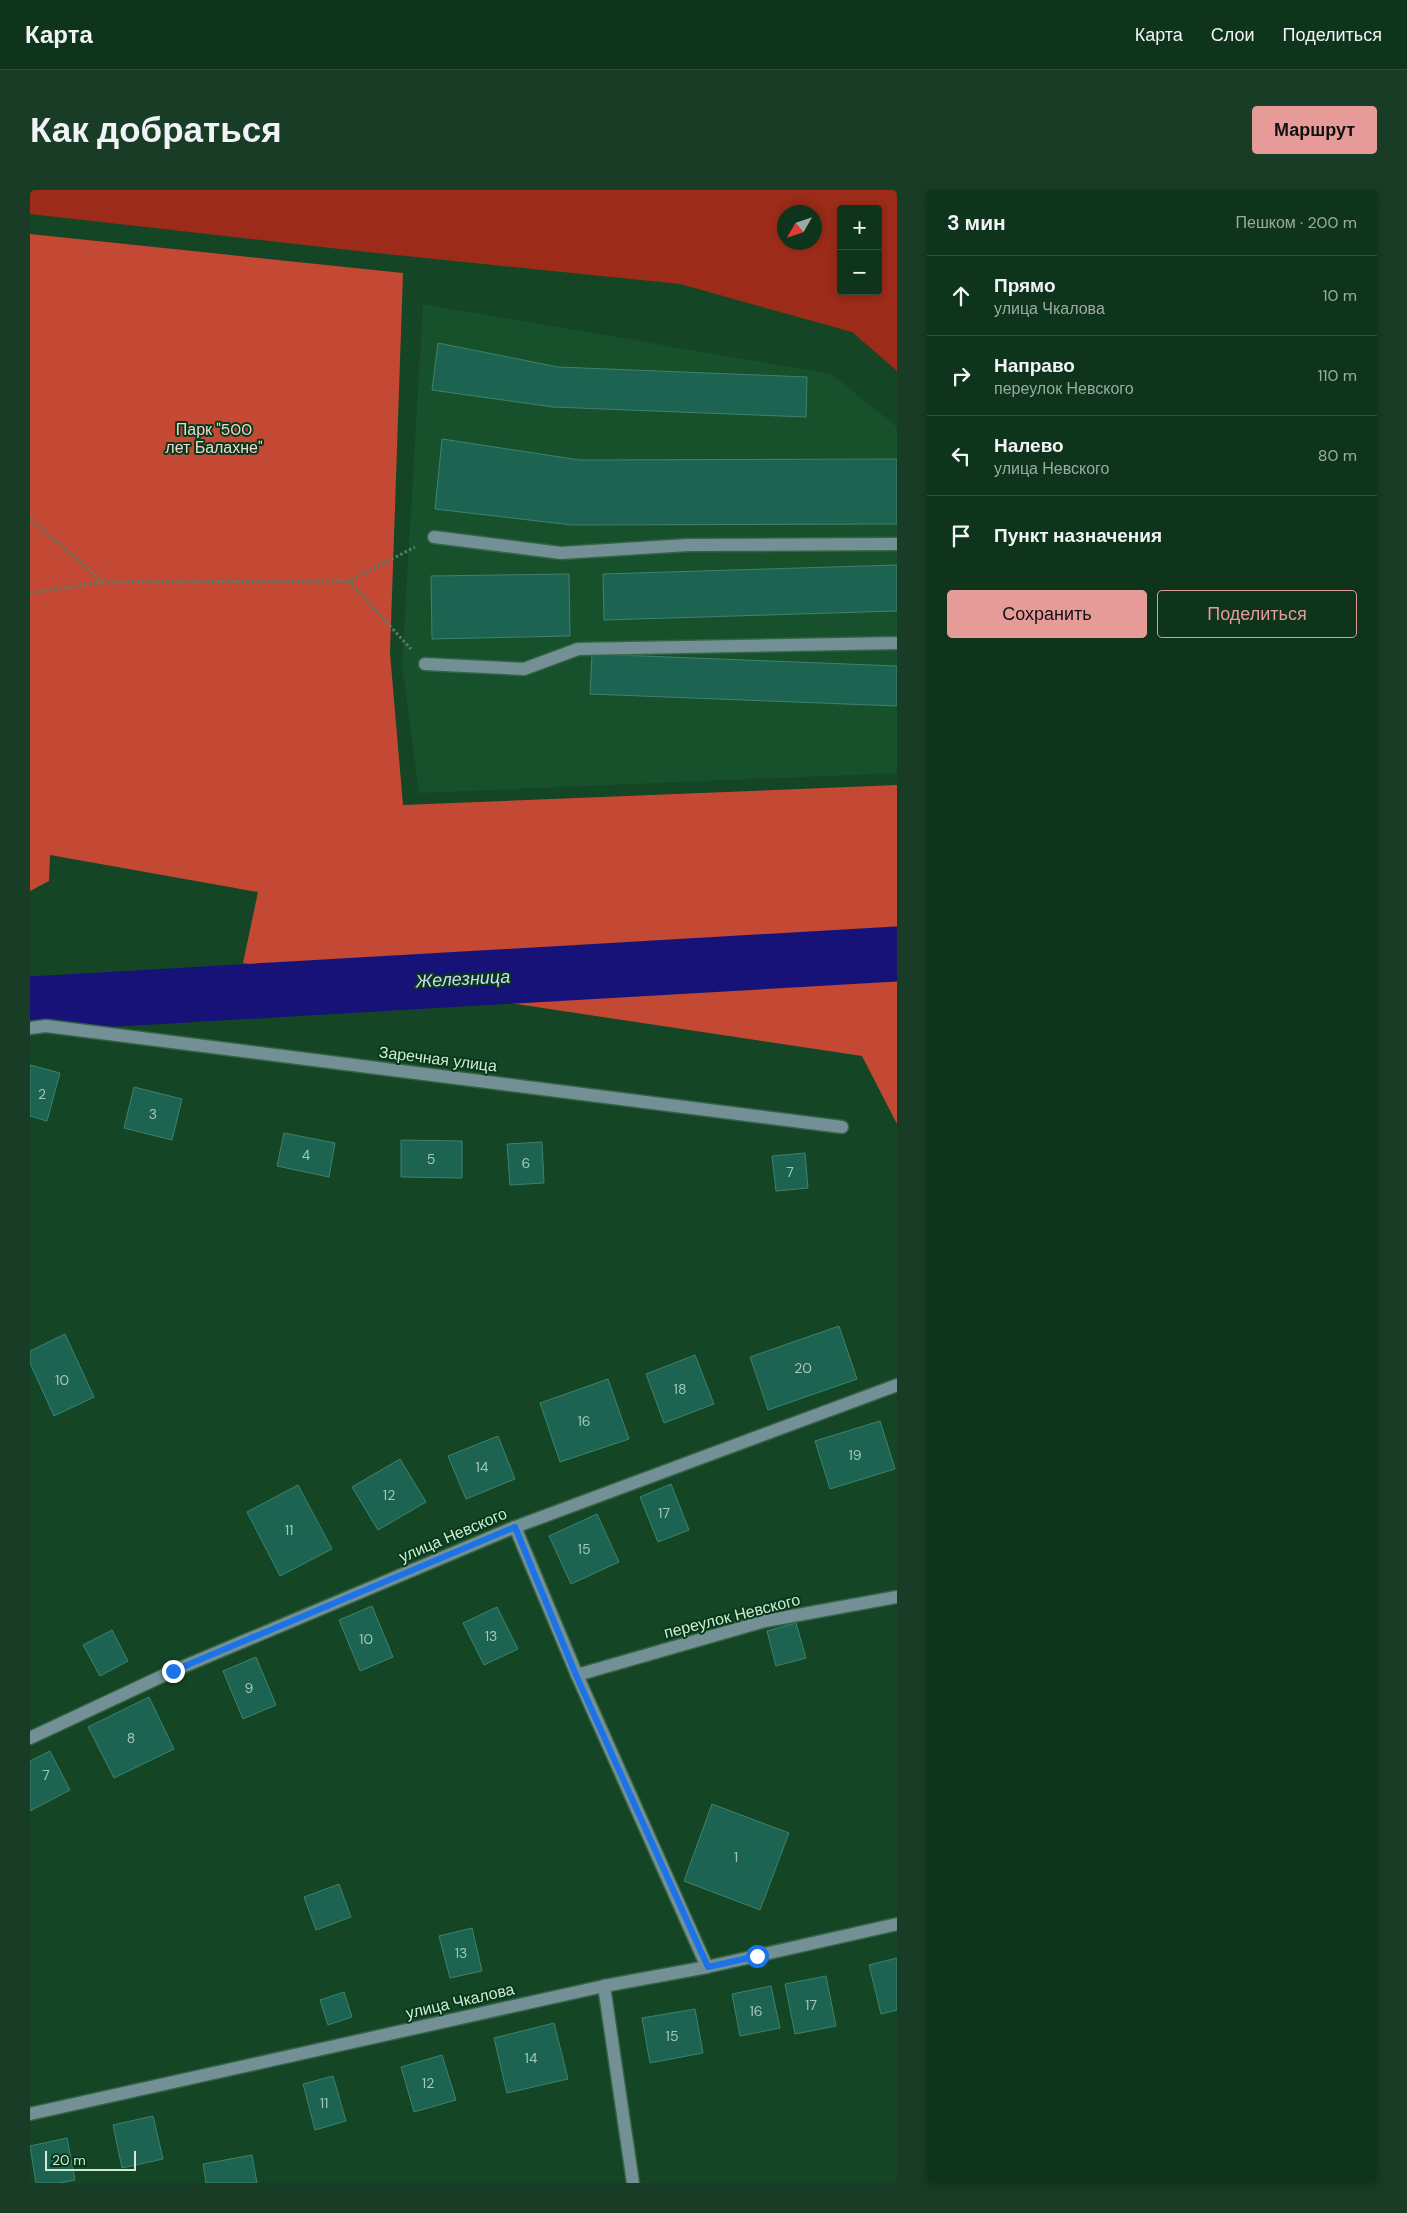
<!DOCTYPE html>
<html lang="ru">
<meta charset="utf-8">
<style>
:root{--surface:#0f341c;--page:#183c25;--text:#f1f3f6;--muted:#9baaa3;--line:#2f4f3b;--accent:#e69b98}
body{margin:0;font-family:"DM Sans",sans-serif;background:var(--page);color:var(--text)}
.controls{position:absolute;right:15px;top:15px;display:grid;overflow:hidden;border-radius:5px;box-shadow:0 2px 8px #0003}
.controls button{width:45px;height:45px;display:grid;place-items:center;padding:0;border:0;border-bottom:1px solid var(--line);background:var(--surface);color:var(--text);font:25px sans-serif}
.compass{position:absolute;left:747px;top:15px;width:45px;height:45px;border-radius:50%;background:var(--surface);box-shadow:0 2px 8px #0003;rotate:231deg}
.scale{position:absolute;left:15px;bottom:12px;width:91px;box-sizing:border-box;padding-left:5px;border:2px solid #d1ead6;border-top:0;font-size:14px;line-height:18px;white-space:nowrap;color:#d1ead6;-webkit-text-stroke:4px #063a1b;paint-order:stroke}
.stop{position:absolute;width:15px;height:15px;margin:-11px;border:4px solid #1a73e8;border-radius:50%;background:#fff}
.stop.end{background:#1a73e8;border-color:#fff;box-shadow:0 1px 5px #0008}
.list{margin:0;padding:0;list-style:none}
h2{display:flex;justify-content:space-between;align-items:center;height:65px;margin:0;padding:0 20px;font-size:21px}
h2 small{font-size:16px;font-weight:400;color:var(--muted)}
.list li{display:grid;grid-template-columns:32px 1fr auto;gap:15px;align-items:center;box-sizing:border-box;height:80px;padding:0 20px;border-top:1px solid var(--line)}
.list b{display:block;font-size:19px;white-space:nowrap}
.list p{margin:0;font-size:16px;white-space:nowrap;color:var(--muted)}
.list em{font-size:16px;font-style:normal;color:var(--muted)}
.actions{display:flex;gap:10px;padding:15px 20px}
.actions a{flex:1;padding:11px 0;border:1px solid var(--accent);border-radius:5px;text-align:center;font-size:18px;color:var(--accent)}
.actions .main{background:var(--accent);color:#111}
.icon{flex:none;width:28px;height:28px;fill:none;stroke:currentColor;stroke-width:2;stroke-linecap:round;stroke-linejoin:round}
.map{position:relative;flex:none;width:867px;height:1993px;overflow:hidden;border-radius:5px}
header{display:flex;align-items:center;gap:30px;box-sizing:border-box;height:70px;padding:0 25px;background:var(--surface);border-bottom:1px solid var(--line)}
header strong{font-size:24px}
nav{display:flex;gap:28px;margin-inline-start:auto;font-size:18px}
.intro{display:flex;align-items:center;justify-content:space-between;box-sizing:border-box;height:120px;padding:0 30px}
h1{margin:0;font-size:35px}
.button{padding:12px 22px;border-radius:5px;background:var(--accent);color:#111;font-size:18px;font-weight:700}
main{display:flex;gap:30px;padding:0 30px}
aside{flex:1;background:var(--surface);border-radius:5px;box-shadow:0 2px 8px #0003}
.map>svg:first-child{display:block}
</style>
<header>
<strong>Карта</strong>
<nav><a>Карта</a><a>Слои</a><a>Поделиться</a></nav>
</header>
<div class="intro"><h1>Как добраться</h1><a class="button">Маршрут</a></div>
<main>
<div class="map">
<svg width="867" height="1993" viewBox="0 0 867 1993">
<rect width="100%" height="100%" fill="#144525"/>
<polygon fill="#17512c" points="393,114 801,184 867,237 867,583 389,603 372,475"/>
<path fill="#9c2b19" fill-rule="evenodd" d="M 0,0 L 867,0 L 867,181 L 822,142 L 650,94 L 327,61 L 0,24 ZM 811,19 L 848,19 L 848,101 L 811,101 ZM 754,22 L 784,22 L 784,52 L 754,52 Z"/>
<polygon fill="#c34934" points="0,44 373,83 360,463 373,615 867,595 867,934 832,866 213,773 228,702 20,665 19,691 0,701"/>
<g fill="none" stroke-linecap="round" stroke-linejoin="round">
<polyline stroke="#171278" stroke-width="55" points="0,814 867,764"/>
</g>
<g fill="#1c6451" stroke="#3f826e">
<polygon points="408,153 528,177 777,187 776,227 523,217 402,200"/>
<polygon points="412,249 550,270 867,269 867,334 542,335 405,319"/>
<polygon points="867,375 867,421 574,430 573,384"/>
<polygon points="539,384 540,446 402,449 401,386"/>
<polygon points="562,464 867,476 867,516 560,504"/>
<polygon points="0,875 30,883 17,931 0,926"/>
<polygon points="104,897 152,909 142,950 94,938"/>
<polygon points="254,943 305,953 299,987 247,976"/>
<polygon points="371,950 432,951 432,988 371,987"/>
<polygon points="512,952 514,993 480,995 477,954"/>
<polygon points="775,963 778,998 746,1001 742,966"/>
<polygon points="809,1136 827,1189 738,1220 720,1167"/>
<polygon points="35,1144 64,1207 24,1226 0,1173 0,1161"/>
<polygon points="665,1165 684,1214 634,1233 616,1184"/>
<polygon points="578,1189 599,1249 530,1272 510,1213"/>
<polygon points="850,1231 865,1279 800,1299 785,1251"/>
<polygon points="468,1246 485,1289 436,1309 418,1266"/>
<polygon points="370,1269 396,1312 348,1340 322,1297"/>
<polygon points="641,1294 659,1340 628,1352 610,1307"/>
<polygon points="268,1295 302,1359 250,1386 217,1322"/>
<polygon points="567,1324 589,1372 541,1394 519,1346"/>
<polygon points="342,1416 363,1467 330,1481 309,1430"/>
<polygon points="467,1417 488,1459 454,1475 433,1433"/>
<polygon points="766,1433 776,1468 746,1476 737,1441"/>
<polygon points="82,1440 98,1471 70,1486 53,1455"/>
<polygon points="226,1467 246,1515 213,1529 193,1481"/>
<polygon points="119,1507 144,1559 84,1588 58,1537"/>
<polygon points="20,1561 40,1600 0,1621 0,1571"/>
<polygon points="682,1614 759,1643 730,1720 654,1691"/>
<polygon points="309,1694 321,1727 286,1740 274,1707"/>
<polygon points="442,1738 452,1781 420,1788 409,1746"/>
<polygon points="867,1768 867,1820 851,1824 839,1775"/>
<polygon points="796,1786 806,1836 765,1844 755,1794"/>
<polygon points="741,1796 750,1838 710,1846 702,1804"/>
<polygon points="314,1802 322,1827 298,1835 290,1810"/>
<polygon points="665,1819 673,1863 620,1873 612,1828"/>
<polygon points="524,1833 538,1889 477,1903 464,1848"/>
<polygon points="412,1865 426,1910 384,1922 371,1877"/>
<polygon points="303,1886 316,1931 285,1940 273,1894"/>
<polygon points="123,1926 133,1969 92,1978 83,1935"/>
<polygon points="37,1948 45,1990 30,1993 6,1993 0,1956"/>
<polygon points="222,1965 227,1993 176,1993 173,1974"/>
</g>
<g fill="none" stroke-linecap="round" stroke-linejoin="round">
<g stroke="#366345" stroke-width="15">
<g id="minor">
<polyline points="404,347 531,363 658,355 867,354"/>
<polyline points="395,474 494,479 548,459 867,453"/>
<polyline points="0,838 16,836 812,937"/>
<polyline points="485,1337 547,1485 677,1777"/>
<polyline points="547,1485 735,1431 867,1407"/>
<polyline points="0,1548 143,1481 485,1337 867,1195"/>
<polyline points="574,1796 603,1993"/>
<polyline points="0,1924 574,1796 677,1777 867,1734"/>
</g>
</g>
<g stroke="#567f63" stroke-width="3" stroke-dasharray="2.5 2.5" stroke-linecap="butt">
<polyline points="0,329 73,392 319,391 385,357"/>
<polyline points="319,391 381,459"/>
<polyline points="0,403 73,392"/>
</g>
<use href="#minor" stroke="#739096" stroke-width="12"/>
</g>
<g fill="none" stroke-linecap="round" stroke-linejoin="round">
<polyline stroke="#1a73e8" stroke-width="6" points="143,1481 485,1337 546,1485 678,1777 727,1766"/>
</g>
<g text-anchor="middle" dominant-baseline="central" stroke-width="4" stroke-linejoin="round" paint-order="stroke">
<g font-size="14" fill="#a4c8b5">
<text x="12" y="904">2</text>
<text x="123" y="924">3</text>
<text x="276" y="965">4</text>
<text x="401" y="969">5</text>
<text x="496" y="973">6</text>
<text x="760" y="982">7</text>
<text x="773" y="1178">20</text>
<text x="32" y="1190">10</text>
<text x="650" y="1199">18</text>
<text x="554" y="1231">16</text>
<text x="825" y="1265">19</text>
<text x="452" y="1277">14</text>
<text x="359" y="1305">12</text>
<text x="634" y="1323">17</text>
<text x="259" y="1340">11</text>
<text x="554" y="1359">15</text>
<text x="461" y="1446">13</text>
<text x="336" y="1449">10</text>
<text x="219" y="1498">9</text>
<text x="101" y="1548">8</text>
<text x="16" y="1585">7</text>
<text x="706" y="1667">1</text>
<text x="431" y="1763">13</text>
<text x="781" y="1815">17</text>
<text x="726" y="1821">16</text>
<text x="642" y="1846">15</text>
<text x="501" y="1868">14</text>
<text x="398" y="1893">12</text>
<text x="294" y="1913">11</text>
</g>
<g font-size="16" fill="#f5d4cd" stroke="#063a1b">
<text x="184" y="239">Парк "500<tspan x="184" dy="18">лет Балахне"</tspan></text>
</g>
<g font-size="16" fill="#d1ead6" stroke="#063a1b">
<text transform="translate(408 869) rotate(7)">Заречная улица</text>
<text transform="translate(423 1345) rotate(-23)">улица Невского</text>
<text transform="translate(702 1426) rotate(-14)">переулок Невского</text>
<text transform="translate(430 1811) rotate(-13)">улица Чкалова</text>
</g>
<g font-size="18" font-style="italic" fill="#d0d8f3" stroke="#063a1b">
<text transform="translate(433 789) rotate(-3)">Железница</text>
</g>
</g>
</svg>
<div class="controls">
<button>+</button>
<button>−</button>
</div>
<svg class="compass" viewBox="-18 -18 36 36"><path d="M0-13l5 13h-10z" fill="#e53935"/><path d="M0 13l5-13h-10z" fill="#9baaa3"/></svg>
<div class="scale">20 m</div>
<div class="stop" style="left:727px;top:1766px"></div>
<div class="stop end" style="left:143px;top:1481px"></div>
</div>
<aside>
<h2>3 мин<small>Пешком · 200 m</small></h2>
<ul class="list">
<li><svg class="icon" aria-label="ahead" viewBox="0 0 24 24"><path d="M12 20V5M6 11l6-6 6 6"/></svg><div><b>Прямо</b><p>улица Чкалова</p></div><em>10 m</em></li>
<li><svg class="icon" aria-label="right" viewBox="0 0 24 24"><path d="M7 20v-9h11M14 6l5 5-5 5"/></svg><div><b>Направо</b><p>переулок Невского</p></div><em>110 m</em></li>
<li><svg class="icon" aria-label="left" viewBox="0 0 24 24"><path d="M17 20v-9H6M10 6l-5 5 5 5"/></svg><div><b>Налево</b><p>улица Невского</p></div><em>80 m</em></li>
<li><svg class="icon" aria-label="arrive" viewBox="0 0 24 24"><path d="M6 21V4h12l-3 4 3 4H6"/></svg><div><b>Пункт назначения</b></div></li>
</ul>
<div class="actions"><a class="main">Сохранить</a><a>Поделиться</a></div>
</aside>
</main>
